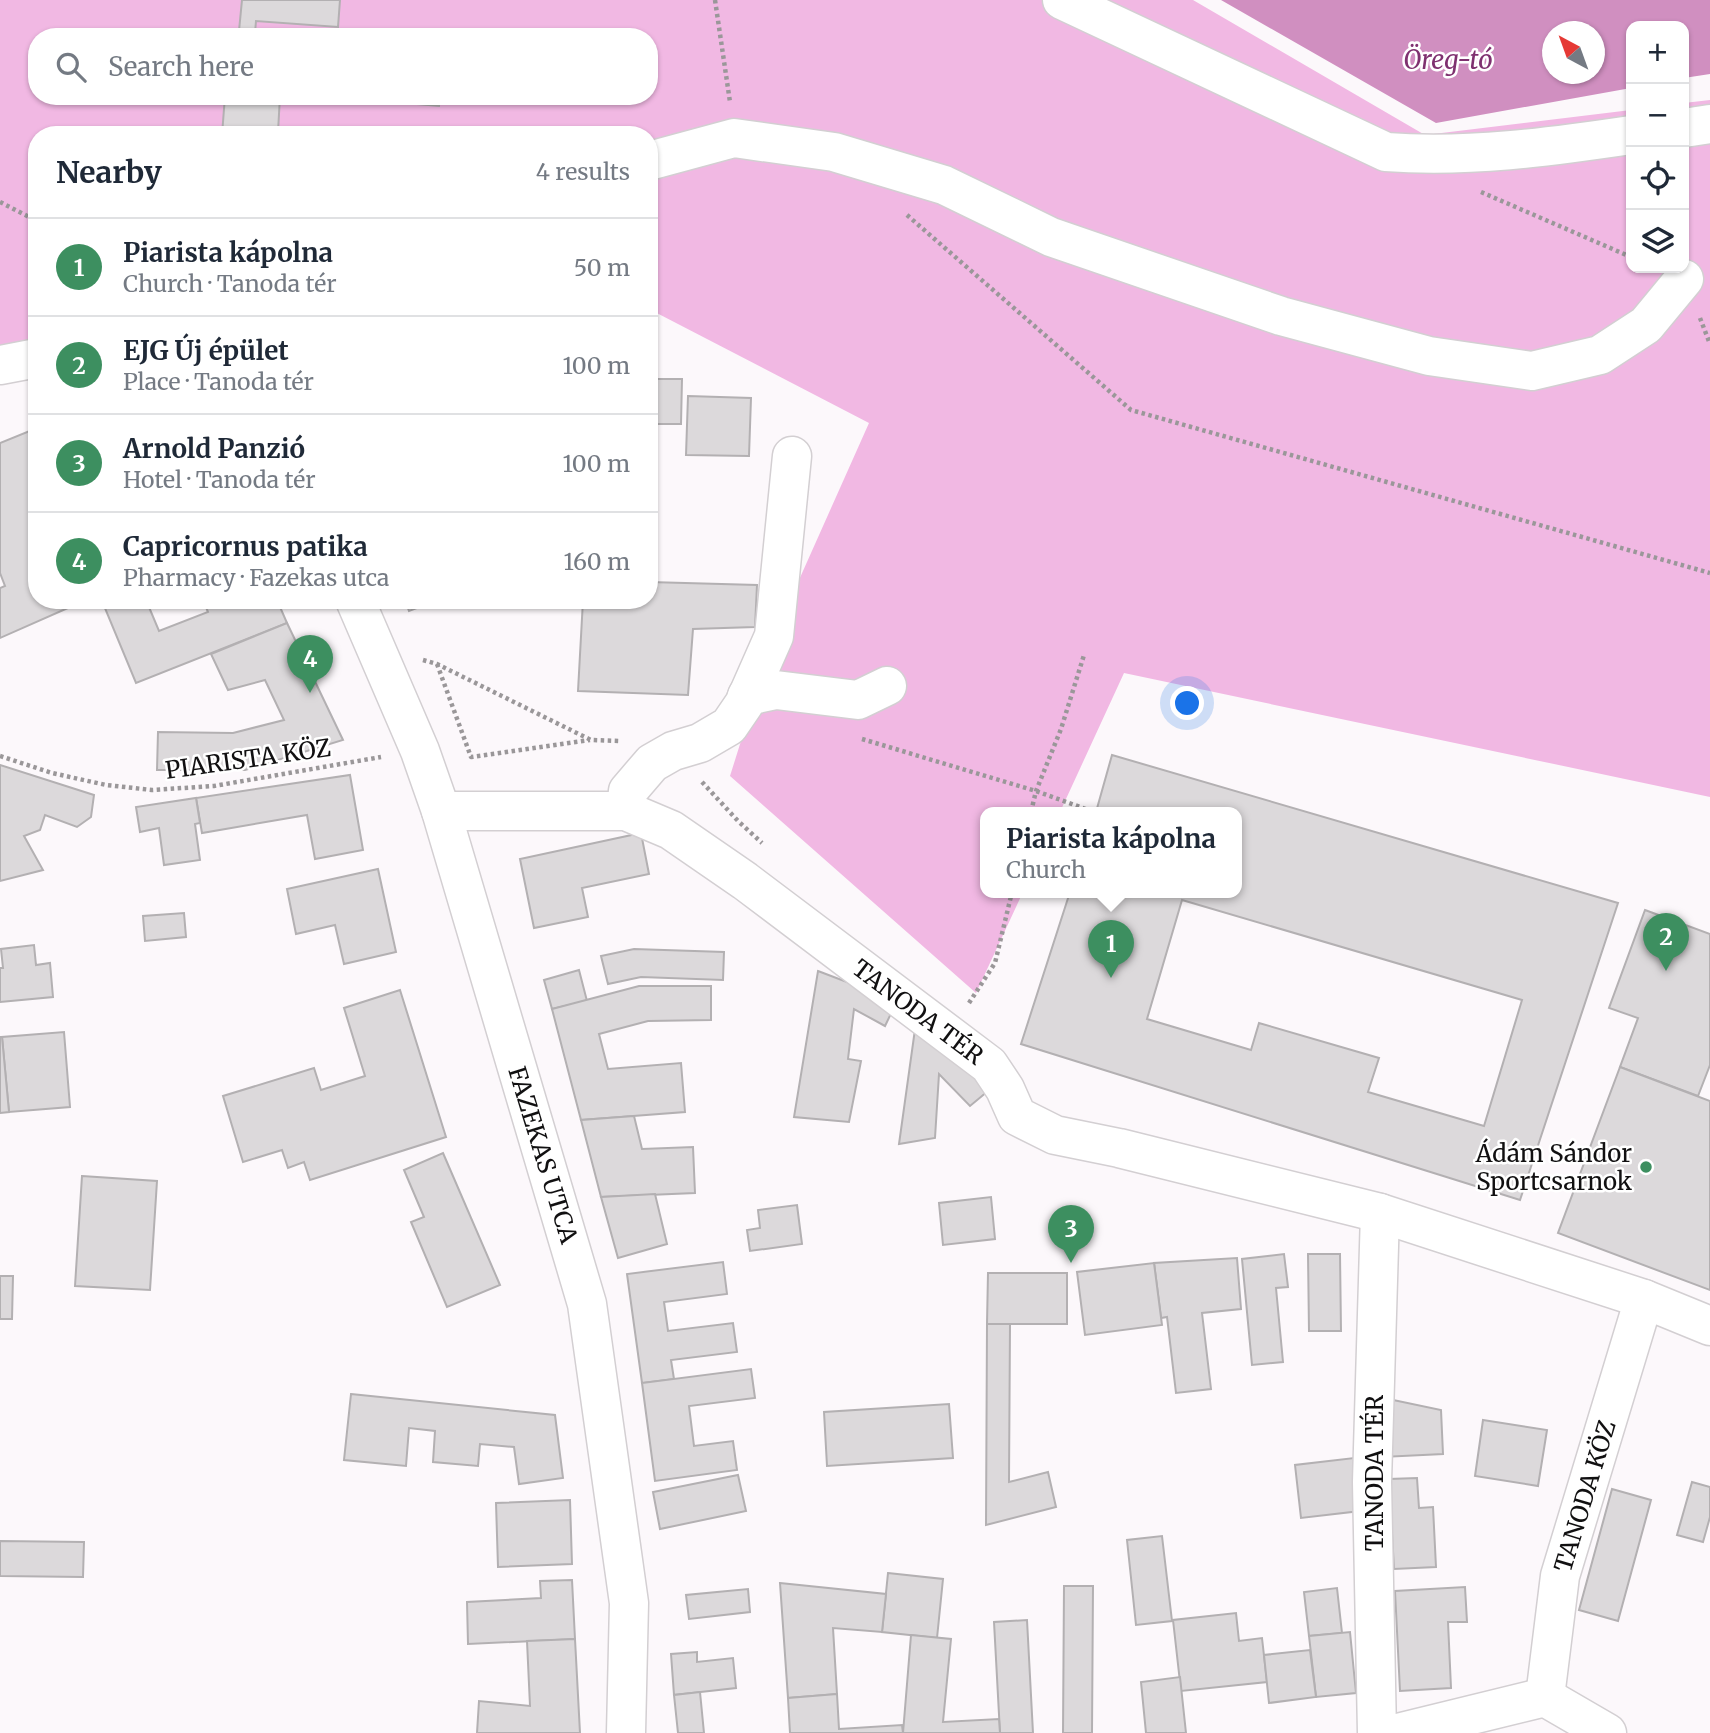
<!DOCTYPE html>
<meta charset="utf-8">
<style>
:root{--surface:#fff;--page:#f6f6f7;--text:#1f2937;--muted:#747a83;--line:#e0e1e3;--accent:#3d8f60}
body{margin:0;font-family:Merriweather,serif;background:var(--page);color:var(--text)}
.controls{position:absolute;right:21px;top:21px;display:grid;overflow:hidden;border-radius:14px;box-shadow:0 2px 5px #0004}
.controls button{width:63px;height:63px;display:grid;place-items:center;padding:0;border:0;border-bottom:2px solid var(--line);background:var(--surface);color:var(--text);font:35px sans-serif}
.compass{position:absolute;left:1542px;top:21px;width:63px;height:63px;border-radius:50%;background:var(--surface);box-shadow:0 2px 5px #0004;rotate:319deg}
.you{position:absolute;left:1188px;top:704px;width:24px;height:24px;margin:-18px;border:5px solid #fff;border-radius:50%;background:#1a73e8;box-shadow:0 0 0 10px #1a73e833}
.badge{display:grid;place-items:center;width:46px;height:46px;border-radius:50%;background:var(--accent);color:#fff;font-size:23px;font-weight:700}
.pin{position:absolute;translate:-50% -58px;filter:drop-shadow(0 2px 4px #0008)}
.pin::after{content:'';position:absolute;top:37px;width:24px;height:21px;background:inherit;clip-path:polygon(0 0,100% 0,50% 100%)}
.popup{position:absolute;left:980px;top:807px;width:262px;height:91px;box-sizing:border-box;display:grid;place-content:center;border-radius:14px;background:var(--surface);filter:drop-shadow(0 2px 5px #0005);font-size:23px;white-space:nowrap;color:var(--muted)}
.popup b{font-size:26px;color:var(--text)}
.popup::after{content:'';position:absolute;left:50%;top:100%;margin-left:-14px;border:14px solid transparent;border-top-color:var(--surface)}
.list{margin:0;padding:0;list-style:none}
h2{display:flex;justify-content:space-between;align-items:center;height:91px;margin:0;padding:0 28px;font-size:30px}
h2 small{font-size:23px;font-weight:400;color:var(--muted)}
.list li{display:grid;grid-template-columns:46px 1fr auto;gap:21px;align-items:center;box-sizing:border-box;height:98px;padding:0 28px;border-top:2px solid var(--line)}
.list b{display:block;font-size:26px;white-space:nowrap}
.list p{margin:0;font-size:23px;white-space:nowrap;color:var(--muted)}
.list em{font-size:23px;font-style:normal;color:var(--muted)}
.icon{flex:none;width:38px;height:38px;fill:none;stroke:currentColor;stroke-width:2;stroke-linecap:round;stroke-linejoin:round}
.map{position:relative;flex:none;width:1710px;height:1733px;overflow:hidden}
.search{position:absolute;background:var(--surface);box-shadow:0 2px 5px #0004;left:28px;top:28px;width:630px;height:77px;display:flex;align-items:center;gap:18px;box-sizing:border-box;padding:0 24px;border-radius:28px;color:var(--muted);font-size:26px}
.panel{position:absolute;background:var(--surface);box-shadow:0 2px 5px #0004;left:28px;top:126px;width:630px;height:483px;border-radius:28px}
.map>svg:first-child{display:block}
</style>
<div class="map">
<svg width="1710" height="1733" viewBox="0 0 1710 1733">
<rect width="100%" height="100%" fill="#fcf8fb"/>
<path fill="#f1b8e3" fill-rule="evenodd" d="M 0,0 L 1193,0 L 1425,135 L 1631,110 L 1631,268 L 1684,268 L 1684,103 L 1710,100 L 1710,797 L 1124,673 L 1060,812 L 985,812 L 985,892 L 1023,892 L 976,993 L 730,776 L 774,636 L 869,423 L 649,309 L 649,135 L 37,135 L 37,358 L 0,365 ZM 37,37 L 649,37 L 649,96 L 37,96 Z"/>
<path fill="#d08fc0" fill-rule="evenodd" d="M 1221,0 L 1710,0 L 1710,74 L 1684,78 L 1684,26 L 1631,26 L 1631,88 L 1436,123 ZM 1552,32 L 1594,32 L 1594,74 L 1552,74 Z"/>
<g fill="#dcd9db" stroke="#b3b0b2" stroke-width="2" fill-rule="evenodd">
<polygon points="242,0 340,0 338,27 256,21 255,33 239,31"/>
<polygon points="225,96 280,96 278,132 368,132 368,135 222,135"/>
<polygon points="324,96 440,96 439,106"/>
<polygon points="649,379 682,379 681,424 649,424"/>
<polygon points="688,396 751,398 749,456 686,455"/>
<polygon points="37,428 37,600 86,600 0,638 0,588 5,586 0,573 0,443"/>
<polygon points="649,582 757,585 755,627 693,629 688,695 578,691 583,600 649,600"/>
<polygon points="146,600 159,631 208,612 203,600 277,600 287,623 136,683 102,601"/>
<polygon points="405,600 438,600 409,611"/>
<polygon points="287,623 343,740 245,770 157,770 158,732 233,733 284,720 265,680 228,690 211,654"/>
<path d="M 1112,755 L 1618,903 L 1520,1200 L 1021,1044 L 1070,892 L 1237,892 L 1237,812 L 1096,812 ZM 1182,900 L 1522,1000 L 1484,1126 L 1368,1092 L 1379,1058 L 1259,1023 L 1251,1050 L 1147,1019 Z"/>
<polygon points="0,765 94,795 91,817 77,827 45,815 40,830 24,836 43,870 0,881"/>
<polygon points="350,775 363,850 315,859 307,815 202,833 196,798"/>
<polygon points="196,798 200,823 195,824 200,860 164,865 159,828 140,832 136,807"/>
<polygon points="641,833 649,874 582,888 588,917 534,928 520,859"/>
<polygon points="378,869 396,952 344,964 335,925 296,934 287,889"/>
<polygon points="1645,910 1710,934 1710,1065 1698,1096 1620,1067 1638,1018 1609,1008"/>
<polygon points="184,913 186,937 145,941 143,916"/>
<polygon points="34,945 36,965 50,963 53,997 0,1002 0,968 3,968 1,949"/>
<polygon points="634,949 724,952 723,980 641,977 608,984 601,956"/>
<polygon points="579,970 587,1001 552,1009 544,980"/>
<polygon points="818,971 897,1001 885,1026 854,1009 848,1059 861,1061 849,1122 794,1117"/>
<polygon points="639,986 711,986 711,1020 648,1021 599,1034 608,1069 681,1063 685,1112 581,1120 552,1009"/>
<polygon points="400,990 446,1137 310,1180 304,1162 288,1168 282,1150 243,1162 223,1096 314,1068 321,1090 365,1076 344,1008"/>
<polygon points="916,1022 1000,1081 970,1106 939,1074 935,1138 899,1144"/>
<polygon points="64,1032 70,1107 9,1112 2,1037"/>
<polygon points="0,1037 2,1037 9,1112 0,1113"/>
<polygon points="1620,1067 1710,1101 1710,1290 1558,1233"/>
<polygon points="634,1116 642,1149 693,1147 695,1193 601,1197 581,1120"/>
<polygon points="443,1153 500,1285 447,1307 411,1222 424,1217 404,1170"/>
<polygon points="82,1176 157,1181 150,1290 75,1286"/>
<polygon points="655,1194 667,1244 618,1258 601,1197"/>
<polygon points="991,1197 995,1239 943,1245 939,1203"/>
<polygon points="797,1205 802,1244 750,1251 747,1230 760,1228 758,1210"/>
<polygon points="1284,1254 1288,1287 1276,1288 1283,1362 1252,1365 1242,1259"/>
<polygon points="1308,1254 1340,1254 1341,1331 1309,1331"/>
<polygon points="1237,1258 1241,1309 1202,1313 1211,1389 1176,1393 1167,1317 1161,1318 1154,1263"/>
<polygon points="723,1262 727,1294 664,1302 668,1331 733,1323 737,1352 671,1360 674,1379 642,1383 627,1274"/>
<polygon points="1154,1263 1162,1325 1085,1335 1077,1272"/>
<polygon points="988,1273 1067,1273 1067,1324 987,1324"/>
<polygon points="0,1276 13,1276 12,1319 0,1319"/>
<polygon points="987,1324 1010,1324 1009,1482 1048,1472 1056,1507 986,1525"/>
<polygon points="751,1369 755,1398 689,1406 694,1446 733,1441 737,1470 655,1481 642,1383"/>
<polygon points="351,1394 555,1415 563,1478 519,1484 514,1447 480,1444 478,1466 433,1462 435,1431 409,1428 406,1466 344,1460"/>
<polygon points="1379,1397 1441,1410 1443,1454 1382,1457"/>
<polygon points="949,1404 953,1458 827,1466 824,1412"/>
<polygon points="1483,1420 1547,1430 1538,1486 1475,1476"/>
<polygon points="1354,1458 1360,1511 1301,1518 1295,1465"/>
<polygon points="738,1475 746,1511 660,1529 653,1492"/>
<polygon points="1417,1478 1419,1508 1433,1507 1436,1567 1394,1569 1389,1479"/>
<polygon points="1692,1482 1710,1487 1710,1517 1703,1542 1677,1535"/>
<polygon points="1612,1489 1651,1500 1618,1621 1579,1610"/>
<polygon points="570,1500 572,1564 498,1567 496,1503"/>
<polygon points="1162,1536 1172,1621 1136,1625 1127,1540"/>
<polygon points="0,1541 84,1542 83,1577 0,1576"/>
<polygon points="888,1573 943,1579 937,1638 882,1632"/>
<polygon points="572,1580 575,1639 468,1644 467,1602 541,1598 540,1581"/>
<polygon points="780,1583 886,1594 882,1632 833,1628 837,1694 788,1698"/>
<polygon points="1064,1586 1093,1586 1092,1733 1063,1733"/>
<polygon points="1465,1587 1467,1622 1448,1622 1451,1688 1400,1691 1395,1591"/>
<polygon points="1337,1588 1342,1633 1309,1636 1304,1592"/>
<polygon points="748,1589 750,1612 689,1619 686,1595"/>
<polygon points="1236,1613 1239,1641 1262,1638 1267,1682 1181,1691 1173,1620"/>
<polygon points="1027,1620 1033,1733 1000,1733 994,1622"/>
<polygon points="1350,1632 1356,1693 1316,1697 1309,1636"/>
<polygon points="911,1635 951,1639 943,1722 999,1719 1000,1733 903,1733"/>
<polygon points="575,1639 580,1733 477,1733 479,1701 530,1706 527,1641"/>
<polygon points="1310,1650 1316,1697 1269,1703 1264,1655"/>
<polygon points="697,1652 697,1662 733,1658 736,1688 674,1695 671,1654"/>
<polygon points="1180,1677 1186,1733 1146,1733 1141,1682"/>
<polygon points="700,1692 704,1733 678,1733 674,1695"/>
<polygon points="837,1694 839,1729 902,1725 903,1733 790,1733 788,1698"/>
</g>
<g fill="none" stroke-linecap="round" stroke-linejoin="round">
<g stroke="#d3cfd2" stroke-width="41">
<g id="minor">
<path d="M 1062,0 L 1386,152 C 1468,158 1550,147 1631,135"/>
<polyline points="1684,128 1710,124"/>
<polyline points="649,161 734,138 834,152 944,185 1051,237 1281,316 1429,356 1532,371 1600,355 1646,325 1684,279"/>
<polyline points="0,365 37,358"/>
<polyline points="355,600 420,751 441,811 587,1304 629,1603 626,1733"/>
<polyline points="747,696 776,690 858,700 887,686"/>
<polyline points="441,811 626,811 671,830 745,881 989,1065 1005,1089 1017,1116 1055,1135 1119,1148 1380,1213 1644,1299 1710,1326"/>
<polyline points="626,811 628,791 652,763 673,751 700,743 729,726 744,704 774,636 792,456"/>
<polyline points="1545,1697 1560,1576 1644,1299"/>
<polyline points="1377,1733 1372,1482 1380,1213"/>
<polyline points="1398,1733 1545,1697 1607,1733"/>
</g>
</g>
<g stroke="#9a9799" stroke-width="4.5" stroke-dasharray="3.5 3.5" stroke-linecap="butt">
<polyline points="715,0 730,102"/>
<polyline points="1481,192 1631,257"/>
<polyline points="0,202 37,221"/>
<polyline points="907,215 1131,410 1710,573"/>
<polyline points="1700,318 1710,344"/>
<polyline points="423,660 437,664 591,740 619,741"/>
<polyline points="437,664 471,757 590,740"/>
<polyline points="862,739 1036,791 1094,812"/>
<polyline points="0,756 52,773 106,785 152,790 214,786 381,757"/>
<polyline points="702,782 738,821 762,843"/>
<polyline points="1031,812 1036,791 1061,729 1084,655"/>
<polyline points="969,1003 995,963 1012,892"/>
</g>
<use href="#minor" stroke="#fff" stroke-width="38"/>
</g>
<circle fill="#3d8f60" stroke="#fff" stroke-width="2.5" cx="1646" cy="1167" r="7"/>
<g text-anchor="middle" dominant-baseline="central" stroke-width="5" stroke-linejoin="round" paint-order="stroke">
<g font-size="24" fill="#111011" stroke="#fff">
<text transform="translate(248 759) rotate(-8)">PIARISTA KÖZ</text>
<text transform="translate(918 1012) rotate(37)">TANODA TÉR</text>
<text transform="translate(543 1155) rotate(73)">FAZEKAS UTCA</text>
<text transform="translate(1374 1473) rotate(-90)">TANODA TÉR</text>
<text transform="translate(1585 1496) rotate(-73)">TANODA KÖZ</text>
</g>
<g font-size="24" fill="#111011" stroke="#fff" text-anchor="end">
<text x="1632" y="1153">Ádám Sándor<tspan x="1632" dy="28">Sportcsarnok</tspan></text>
</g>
<g font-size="26" font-style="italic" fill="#7f3170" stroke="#fff">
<text x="1448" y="59">Öreg-tó</text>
</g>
</g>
</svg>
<div class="controls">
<button>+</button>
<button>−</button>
<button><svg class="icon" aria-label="locate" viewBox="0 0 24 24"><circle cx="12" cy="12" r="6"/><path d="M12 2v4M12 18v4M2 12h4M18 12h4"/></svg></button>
<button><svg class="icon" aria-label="layers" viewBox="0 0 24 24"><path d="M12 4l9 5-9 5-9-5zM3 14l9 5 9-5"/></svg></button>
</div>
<svg class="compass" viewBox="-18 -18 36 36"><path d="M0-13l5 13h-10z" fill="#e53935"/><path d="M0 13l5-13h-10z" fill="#747a83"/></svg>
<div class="you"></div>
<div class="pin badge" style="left:1111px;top:978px">1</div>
<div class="popup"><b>Piarista kápolna</b>Church</div>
<div class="pin badge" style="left:1666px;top:971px">2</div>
<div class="pin badge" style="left:1071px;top:1263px">3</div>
<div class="pin badge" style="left:310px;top:693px">4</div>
<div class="search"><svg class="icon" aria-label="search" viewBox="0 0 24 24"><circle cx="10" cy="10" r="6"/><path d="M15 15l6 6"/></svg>Search here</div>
<section class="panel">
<h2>Nearby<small>4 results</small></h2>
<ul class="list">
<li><span class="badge">1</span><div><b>Piarista kápolna</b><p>Church · Tanoda tér</p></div><em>50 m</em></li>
<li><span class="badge">2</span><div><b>EJG Új épület</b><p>Place · Tanoda tér</p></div><em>100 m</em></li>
<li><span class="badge">3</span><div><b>Arnold Panzió</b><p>Hotel · Tanoda tér</p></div><em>100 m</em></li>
<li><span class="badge">4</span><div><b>Capricornus patika</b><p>Pharmacy · Fazekas utca</p></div><em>160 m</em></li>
</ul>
</section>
</div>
